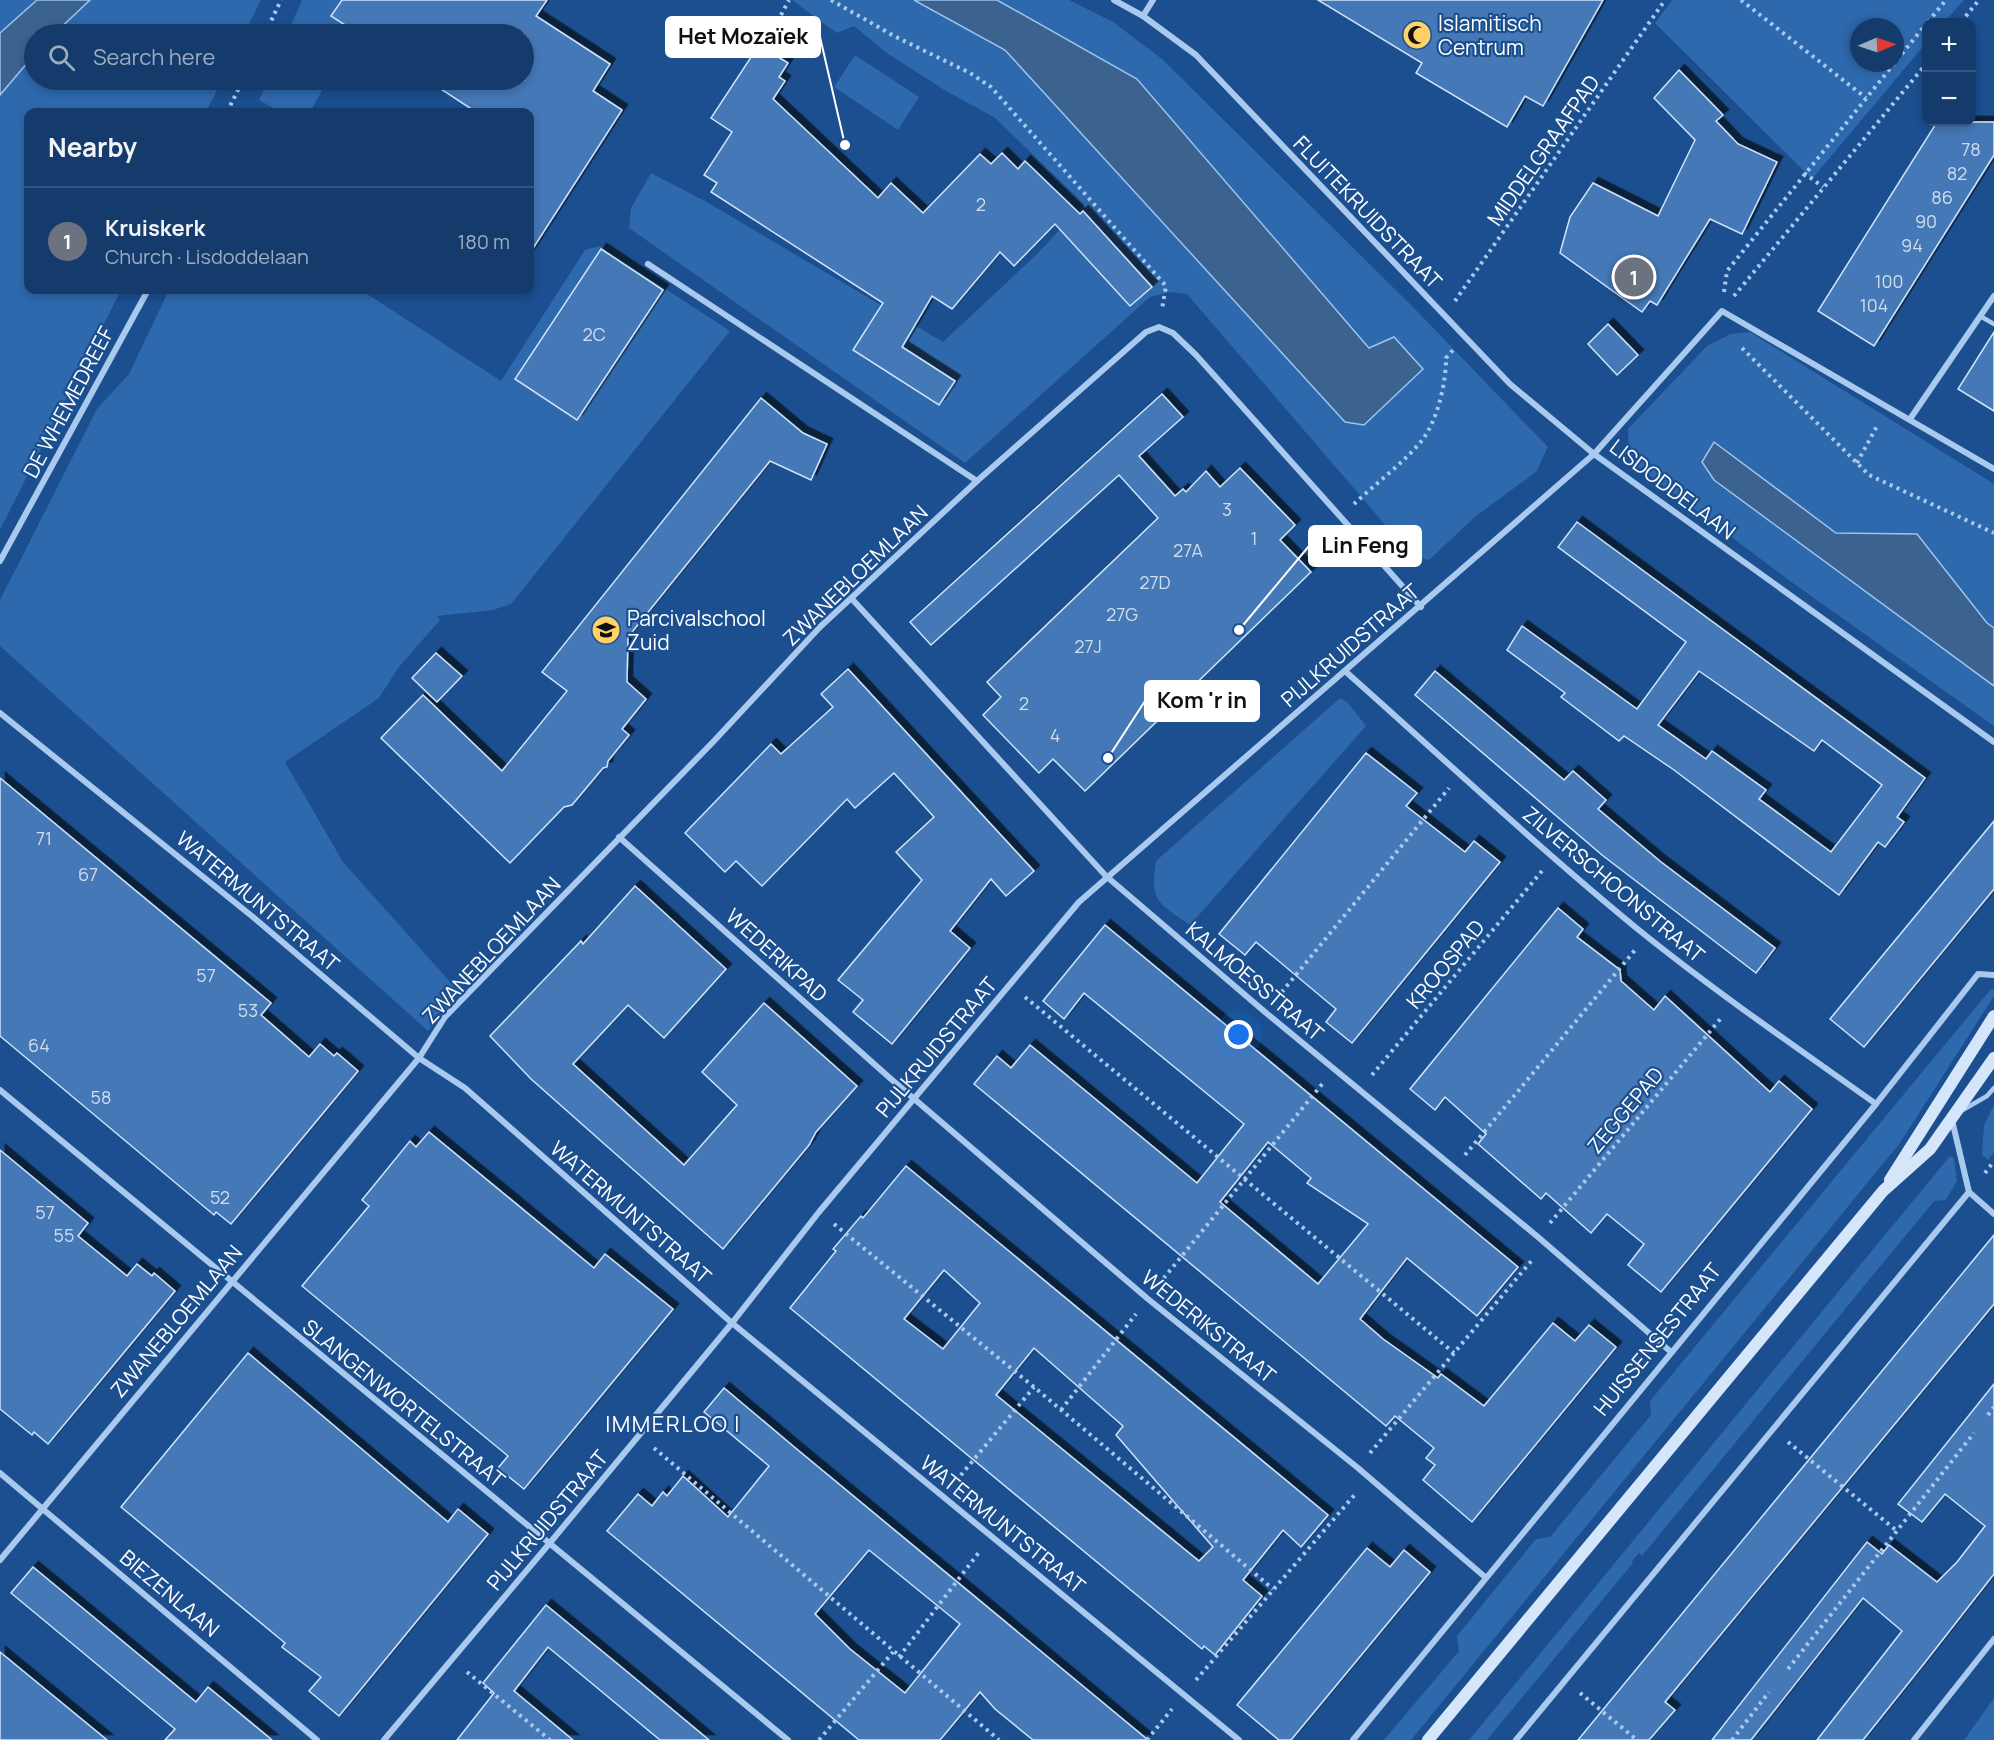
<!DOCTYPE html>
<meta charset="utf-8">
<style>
:root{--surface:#143b6b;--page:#214673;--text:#f1f3f6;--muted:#9dadc1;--line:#33557e;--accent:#95b2f1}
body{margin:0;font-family:Manrope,sans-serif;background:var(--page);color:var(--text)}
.controls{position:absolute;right:18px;top:18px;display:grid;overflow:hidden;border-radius:12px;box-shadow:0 3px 9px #0003}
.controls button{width:54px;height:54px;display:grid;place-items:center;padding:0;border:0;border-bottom:2px solid var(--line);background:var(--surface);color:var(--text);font:30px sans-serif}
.compass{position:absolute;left:1850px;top:18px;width:54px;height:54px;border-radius:50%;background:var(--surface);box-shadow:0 3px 9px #0003;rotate:88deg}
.you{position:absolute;left:1239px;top:1035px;width:21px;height:21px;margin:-15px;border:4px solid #fff;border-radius:50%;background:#1a73e8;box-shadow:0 0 0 9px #1a73e833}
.badge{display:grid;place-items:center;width:39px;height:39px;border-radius:50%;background:var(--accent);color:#fff;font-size:20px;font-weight:700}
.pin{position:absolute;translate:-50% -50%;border:3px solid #fff;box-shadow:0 2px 6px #0006}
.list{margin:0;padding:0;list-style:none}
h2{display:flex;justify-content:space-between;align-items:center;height:78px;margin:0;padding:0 24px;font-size:26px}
h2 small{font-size:20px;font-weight:400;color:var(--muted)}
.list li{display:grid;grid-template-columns:39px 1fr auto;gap:18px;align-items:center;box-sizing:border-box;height:108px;padding:0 24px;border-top:2px solid var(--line)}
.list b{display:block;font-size:22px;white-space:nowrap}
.list p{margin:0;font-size:20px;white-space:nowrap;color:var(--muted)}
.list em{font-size:20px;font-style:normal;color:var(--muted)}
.icon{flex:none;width:33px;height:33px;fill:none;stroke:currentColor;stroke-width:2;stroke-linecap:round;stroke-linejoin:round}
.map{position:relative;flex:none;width:1994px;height:1740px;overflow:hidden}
.search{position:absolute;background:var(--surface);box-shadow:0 3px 9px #0003;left:24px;top:24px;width:510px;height:66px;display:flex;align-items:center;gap:15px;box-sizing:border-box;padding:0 21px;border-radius:33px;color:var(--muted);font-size:22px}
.panel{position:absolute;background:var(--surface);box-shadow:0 3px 9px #0003;left:24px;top:108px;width:510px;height:186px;border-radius:12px}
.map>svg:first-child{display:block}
</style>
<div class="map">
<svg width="1994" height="1740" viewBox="0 0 1994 1740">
<defs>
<filter id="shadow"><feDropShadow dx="5.5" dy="-5.5" stdDeviation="0" flood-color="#0009"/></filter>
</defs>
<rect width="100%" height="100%" fill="#1b4f8f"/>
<g fill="#2e69ad" fill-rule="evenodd">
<polygon points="0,0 37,0 0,33"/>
<polygon points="90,0 261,0 244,34 54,34"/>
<polygon points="302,0 377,0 363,8 343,34 287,34"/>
<polygon points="792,0 914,0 1005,50 1345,422 1364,425 1423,368 1370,348 1137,79 997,0 1069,0 1113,22 1162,59 1412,306 1548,447 1536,472 1476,516 1429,560 1412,556 1187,294 1170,292 1150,297 965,463 629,228 631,208 651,173 705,201 943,342 1035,256 1084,204 994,117 946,91 888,54 854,26 837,33"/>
<path d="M 1672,0 L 1964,0 L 1944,22 L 1926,22 L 1926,43 L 1812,179 L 1655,23 ZM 1859,27 L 1895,27 L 1895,63 L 1859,63 Z"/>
<polygon points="34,55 34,80 222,80 206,112 28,112 28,290 121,290 0,530 0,95"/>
<polygon points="855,55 919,97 898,130 834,87"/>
<polygon points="268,80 335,80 334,87 325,85 310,112 280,112 259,100"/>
<polygon points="600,246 730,331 511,604 493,610 437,616 440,620 398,668 379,698 285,762 343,862 460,993 428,1031 0,646 0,600 97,409 129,374 169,290 361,290 501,381 585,250"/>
<polygon points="1750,332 1994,484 1994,628 1987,623 1917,534 1836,534 1714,442 1702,462 1714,480 1994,686 1994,726 1790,581 1629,460 1628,429 1707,346 1731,334"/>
<path d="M 1340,698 L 1348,703 L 1366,726 L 1190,925 C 1159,903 1149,902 1156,861 Z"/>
<polygon points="1991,989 1994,989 1994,996 1900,1143 1411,1740 1384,1740 1459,1651 1457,1636 1536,1539 1550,1537 1651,1415 1650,1401"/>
<polygon points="1994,1105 1994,1152 1988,1160 1982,1155 1984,1125"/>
<polygon points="1950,1156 1954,1158 1957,1181 1946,1200 1934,1201 1642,1556 1639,1553 1632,1561 1633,1563 1487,1740 1469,1740"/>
<polygon points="1994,1698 1994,1740 1964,1740"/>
</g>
<g fill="#3c6290" stroke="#9cc4f0" stroke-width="1.5">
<polygon points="37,0 90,0 54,34 34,34 34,55 0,95 0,33"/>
<polygon points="914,0 997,0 1137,79 1369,348 1394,337 1423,369 1364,425 1345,422 1005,50"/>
<polygon points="1714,442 1836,533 1917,534 1987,623 1994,628 1994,686 1714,480 1702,462"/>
</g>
<g fill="#4478b7" stroke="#cfe3fa" stroke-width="1.5" fill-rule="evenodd" filter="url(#shadow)">
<polygon points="342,0 547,0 536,16 610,64 593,91 622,110 530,253 530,112 476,112 427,80 524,80 524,34 359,34 331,16"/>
<polygon points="1318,0 1603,0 1543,106 1525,96 1507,127 1416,73 1422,63"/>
<polygon points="759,45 788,63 779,77 785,81 773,99 878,198 891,183 923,213 980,154 991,164 1002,153 1018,169 1025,161 1080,214 1083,211 1152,287 1130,306 1055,224 1014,266 1000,252 952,309 932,296 902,347 955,381 939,405 853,350 883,303 711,192 717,183 704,175 732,132 711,118"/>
<polygon points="1679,70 1723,115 1716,121 1738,144 1777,162 1742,234 1710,219 1657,305 1650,301 1642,312 1560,253 1570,217 1593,183 1658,216 1695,140 1654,98"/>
<polygon points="1937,122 1994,122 1994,155 1874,346 1818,311"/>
<polygon points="601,249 663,290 577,420 515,379"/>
<polygon points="1608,324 1638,355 1617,375 1588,344"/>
<polygon points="1994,332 1994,411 1958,389"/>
<polygon points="1162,394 1183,417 1139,456 1175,496 1183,489 1186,492 1206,471 1220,487 1240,468 1295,525 1280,540 1311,572 1085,791 1053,759 1039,773 983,715 1001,697 987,682 1158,518 1119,475 931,645 910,622"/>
<polygon points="761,398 803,433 827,444 811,480 770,461 628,637 627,682 646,699 622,729 629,735 608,761 607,767 603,768 572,805 564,807 510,863 381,738 423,695 502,771 567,691 542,672"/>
<path d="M 1577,522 L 1925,778 L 1897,817 L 1904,822 L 1885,847 L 1878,842 L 1839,895 L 1674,770 L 1624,736 L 1619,741 L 1561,697 L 1565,693 L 1507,650 L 1522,626 L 1637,709 L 1686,642 L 1558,547 ZM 1699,671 L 1814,751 L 1822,740 L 1882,785 L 1831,852 L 1759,799 L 1766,790 L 1712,751 L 1706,759 L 1658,725 Z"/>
<polygon points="436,653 462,676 437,702 412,678"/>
<polygon points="848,669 1034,871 1006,896 991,879 950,931 970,948 892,1044 853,1012 863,1000 838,980 922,880 896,852 934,817 894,773 855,808 847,799 762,886 736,861 725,872 685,833 771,744 781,754 833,707 821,694"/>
<polygon points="1435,671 1564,780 1573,771 1606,800 1598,809 1661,862 1775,948 1756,973 1602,855 1415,695"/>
<polygon points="1366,753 1417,793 1406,806 1465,852 1474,841 1500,862 1352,1043 1326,1022 1336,1009 1256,942 1245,955 1219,934"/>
<polygon points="0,778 271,1003 261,1015 309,1057 320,1044 334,1056 337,1053 358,1071 231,1224 216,1212 214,1215 0,1036"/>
<polygon points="1994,821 1994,889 1864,1047 1830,1019"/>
<polygon points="635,886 726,969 664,1038 628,1005 573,1064 684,1165 737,1105 702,1072 764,1003 857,1086 816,1132 809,1145 723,1249 531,1079 490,1036 581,941 583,944"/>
<polygon points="1558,908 1583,929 1577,937 1620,970 1621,981 1654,1010 1665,996 1770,1092 1779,1081 1812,1109 1661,1292 1628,1265 1644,1244 1607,1214 1591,1233 1546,1193 1541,1199 1478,1144 1486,1134 1445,1097 1435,1110 1410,1089"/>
<path d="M 1105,925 L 1518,1267 L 1477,1316 L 1407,1258 L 1360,1319 L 1383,1339 L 1438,1378 L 1441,1374 L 1484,1406 L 1553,1323 L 1575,1341 L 1589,1325 L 1616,1347 L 1472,1522 L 1423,1480 L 1435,1465 L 1426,1458 L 1434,1448 L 1395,1416 L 1386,1426 L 974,1084 L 997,1056 L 1011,1068 L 1030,1045 L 1197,1183 L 1244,1124 L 1084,993 L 1064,1019 L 1043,1001 ZM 1268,1142 L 1311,1178 L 1307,1183 L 1368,1224 L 1318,1284 L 1220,1202 Z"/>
<polygon points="429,1132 594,1268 605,1254 673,1309 524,1489 498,1468 508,1456 302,1286 369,1206 362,1200 410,1141 416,1147"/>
<polygon points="0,1150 88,1223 78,1236 127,1276 137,1264 152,1276 154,1273 175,1291 48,1444 34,1432 32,1435 0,1409"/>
<path d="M 906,1166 L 1328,1515 L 1301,1547 L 1283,1530 L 1243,1580 L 1262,1596 L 1215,1655 L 1204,1646 L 1202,1649 L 790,1308 L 836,1251 L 833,1249 L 861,1216 L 863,1218 ZM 944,1270 L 980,1303 L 943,1349 L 904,1319 ZM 1034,1348 L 1123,1426 L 1116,1435 L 1213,1547 L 1199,1561 L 996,1395 Z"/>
<polygon points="1994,1235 1994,1304 1665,1702 1675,1710 1649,1740 1578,1740"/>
<polygon points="248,1353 448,1522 458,1509 488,1534 339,1716 309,1691 321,1677 282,1647 285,1643 121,1507"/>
<polygon points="1994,1384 1994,1574 1926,1661 1863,1740 1817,1740 1902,1631 1863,1598 1751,1740 1712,1740 1867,1542 1882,1554 1889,1545 1937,1582 1957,1562 1985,1526 1945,1494 1922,1522 1898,1504"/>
<path d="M 724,1388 L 793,1446 L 1148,1740 L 1033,1740 L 995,1709 L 980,1692 L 940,1740 L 859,1740 L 607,1531 L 638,1494 L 652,1506 L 663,1492 L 667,1496 L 683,1476 L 728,1517 L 769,1466 L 704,1412 ZM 869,1550 L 960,1624 L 905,1693 L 850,1649 L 815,1614 Z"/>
<polygon points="1367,1548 1390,1567 1404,1550 1430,1572 1291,1740 1279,1740 1237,1705"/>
<polygon points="33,1567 196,1702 208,1687 272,1740 165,1740 175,1729 11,1593"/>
<polygon points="546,1605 625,1670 709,1740 660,1740 548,1647 514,1691 573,1740 457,1740 494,1693 483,1683"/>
<polygon points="0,1652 45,1689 107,1740 0,1740"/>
</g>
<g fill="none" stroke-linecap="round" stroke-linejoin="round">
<g stroke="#a9c9ee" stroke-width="4" stroke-dasharray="3 4.5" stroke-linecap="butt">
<polyline points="831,0 894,36 970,73 991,87 1166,286 1162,309"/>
<polyline points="1741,0 1866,98"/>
<polyline points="781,15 789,0"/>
<polyline points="1928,22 1946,0"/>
<polyline points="1961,22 1979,0"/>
<polyline points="265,34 281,0"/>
<polyline points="227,112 243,80"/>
<polyline points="1804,173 1823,187"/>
<polyline points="1724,292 1727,271 1926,24"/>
<polyline points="1734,296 1926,64"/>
<polyline points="1455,301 1665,0"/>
<polyline points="1742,348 1869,475 1994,533"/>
<polyline points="1857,463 1878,424"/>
<path d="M 1354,504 C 1374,485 1407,460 1423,439 C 1438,418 1446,383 1446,358 L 1453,350"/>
<polyline points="1025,997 1454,1353"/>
<polyline points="1277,998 1449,788"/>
<polyline points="1372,1075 1542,871"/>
<polyline points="1465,1155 1635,950"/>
<polyline points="1985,1173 1994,1161"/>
<polyline points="1550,1223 1722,1017"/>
<polyline points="834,1224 1034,1387 1273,1589"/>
<polyline points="1159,1284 1323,1083"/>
<polyline points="1061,1410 1136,1314"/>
<polyline points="1988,1415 1994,1407"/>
<polyline points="1788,1442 1897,1531"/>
<polyline points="654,1448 999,1740"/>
<polyline points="1370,1453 1533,1259"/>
<polyline points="956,1481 1034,1387"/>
<polyline points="899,1657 980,1551"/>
<polyline points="1788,1669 1974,1433"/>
<polyline points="467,1672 550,1740"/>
<polyline points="1196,1680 1357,1492"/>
<polyline points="1580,1693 1637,1740"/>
<polyline points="819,1740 893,1652"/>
<polyline points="1147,1740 1172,1709"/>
<polyline points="1732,1740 1769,1692"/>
</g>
<g stroke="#a9c9ee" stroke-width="4.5">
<polyline points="1980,316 1994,324"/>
<polyline points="1961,1111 1987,1096 1994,1088"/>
</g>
<g stroke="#a9c9ee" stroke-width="6">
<polyline points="1114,0 1143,16 1196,55 1510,384 1594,454 1994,742"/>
<polyline points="1143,16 1153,0"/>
<polyline points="648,264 977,481"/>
<polyline points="1910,419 1994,296"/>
<polyline points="0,561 148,290"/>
<polyline points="852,599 1106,876 1265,1012 1538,1237 1671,1352"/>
<path d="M 1345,671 C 1444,759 1542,851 1645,935 C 1720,995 1799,1049 1876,1104"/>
<polyline points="0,713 253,917 419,1058 465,1088 732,1323 1239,1740"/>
<polyline points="619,837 891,1079 1148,1299 1358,1468 1485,1577"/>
<polyline points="0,1090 788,1740"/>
<polyline points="1952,1120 1969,1192 1994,1214"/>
<polyline points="0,1473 317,1740"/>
<polyline points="0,1560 419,1058 445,1017 713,742 820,627 977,481 1146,332 1159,327 1173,333 1196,355 1421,607"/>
<polyline points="384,1740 549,1544 732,1323 819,1212 1079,902 1594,454 1722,311 1994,469"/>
<polyline points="1353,1740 1876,1104 1978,974 1994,975"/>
<polyline points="1516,1740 1969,1192"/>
<polyline points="1914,1740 1994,1639"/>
</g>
<g stroke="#d6e6fa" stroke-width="12">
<polyline points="1890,1180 1994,1016"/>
<polyline points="1428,1740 1883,1191 1930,1149 1994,1058"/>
</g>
</g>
<defs>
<g id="mosque-disc" transform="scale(1.5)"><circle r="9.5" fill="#ffd166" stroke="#1b4f8f"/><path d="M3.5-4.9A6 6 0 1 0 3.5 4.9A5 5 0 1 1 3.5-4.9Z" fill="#111"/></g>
<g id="school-disc" transform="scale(1.5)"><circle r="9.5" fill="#ffd166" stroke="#1b4f8f"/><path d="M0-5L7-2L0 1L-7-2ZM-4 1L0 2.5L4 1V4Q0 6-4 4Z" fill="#111"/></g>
</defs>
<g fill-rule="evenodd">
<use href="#mosque-disc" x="1417" y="35"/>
<use href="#school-disc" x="606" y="630"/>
</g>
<g text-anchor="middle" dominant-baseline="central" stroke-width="4.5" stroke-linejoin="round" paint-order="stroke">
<g font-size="18" fill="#d0dded">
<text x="1971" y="149">78</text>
<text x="1957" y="173">82</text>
<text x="1942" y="197">86</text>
<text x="981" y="204">2</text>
<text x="1926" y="221">90</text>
<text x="1912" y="245">94</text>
<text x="1889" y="281">100</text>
<text x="1874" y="305">104</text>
<text x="594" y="334">2C</text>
<text x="1227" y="509">3</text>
<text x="1254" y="538">1</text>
<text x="1188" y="550">27A</text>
<text x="1155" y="582">27D</text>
<text x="1122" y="614">27G</text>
<text x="1088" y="646">27J</text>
<text x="1024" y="703">2</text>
<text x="1055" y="735">4</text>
<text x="44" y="838">71</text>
<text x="88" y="874">67</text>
<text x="206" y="975">57</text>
<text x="248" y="1010">53</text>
<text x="39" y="1045">64</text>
<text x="101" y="1097">58</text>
<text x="220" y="1197">52</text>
<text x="45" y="1212">57</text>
<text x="64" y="1235">55</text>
</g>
<g font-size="21" fill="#fff" stroke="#1b4f8f" text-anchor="start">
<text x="1438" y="23">Islamitisch<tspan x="1438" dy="24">Centrum</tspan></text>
<text x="627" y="618">Parcivalschool<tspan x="627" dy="24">Zuid</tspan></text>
</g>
<g font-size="21" fill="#fff" stroke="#1b4f8f">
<text transform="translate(1543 150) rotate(-55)">MIDDELGRAAFPAD</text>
<text transform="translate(1368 212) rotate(46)">FLUITEKRUIDSTRAAT</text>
<text transform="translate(68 402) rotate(-62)">DE WHEMEDREEF</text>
<text transform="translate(1673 489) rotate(37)">LISDODDELAAN</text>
<text transform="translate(855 575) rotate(-44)">ZWANEBLOEMLAAN</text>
<text transform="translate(1350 645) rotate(-41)">PIJLKRUIDSTRAAT</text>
<text transform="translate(1614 884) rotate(40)">ZILVERSCHOONSTRAAT</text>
<text transform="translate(258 901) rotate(40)">WATERMUNTSTRAAT</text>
<text transform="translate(491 950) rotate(-47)">ZWANEBLOEMLAAN</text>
<text transform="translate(777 955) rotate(42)">WEDERIKPAD</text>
<text transform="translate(1445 964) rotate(-50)">KROOSPAD</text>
<text transform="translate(1255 981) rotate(40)">KALMOESSTRAAT</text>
<text transform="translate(936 1047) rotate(-50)">PIJLKRUIDSTRAAT</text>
<text transform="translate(1625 1110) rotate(-50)">ZEGGEPAD</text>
<text transform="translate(631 1212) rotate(41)">WATERMUNTSTRAAT</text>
<text transform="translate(176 1321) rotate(-50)">ZWANEBLOEMLAAN</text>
<text transform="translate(1209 1326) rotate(39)">WEDERIKSTRAAT</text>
<text transform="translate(1657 1339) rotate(-51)">HUISSENSESTRAAT</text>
<text transform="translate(404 1403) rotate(39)">SLANGENWORTELSTRAAT</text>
<text transform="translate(547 1520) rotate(-50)">PIJLKRUIDSTRAAT</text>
<text transform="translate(1003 1524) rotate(39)">WATERMUNTSTRAAT</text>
<text transform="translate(170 1593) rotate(40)">BIEZENLAAN</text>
</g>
<g font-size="22" letter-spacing="1.5" fill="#fff" stroke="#1b4f8f">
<text x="673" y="1424">IMMERLOO I</text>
</g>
</g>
<path fill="none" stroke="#fff" stroke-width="2" d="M845 145L820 37M1239 630L1309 546M1108 758L1145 701"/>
<g fill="#fff" stroke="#1b4f8f" stroke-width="2">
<circle cx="845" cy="145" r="6"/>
<circle cx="1239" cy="630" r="6"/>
<circle cx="1108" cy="758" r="6"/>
</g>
<g fill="#fff" stroke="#fff" stroke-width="2">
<rect x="666" y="17" width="154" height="40" rx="6"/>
<rect x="1309" y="526" width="112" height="40" rx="6"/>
<rect x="1145" y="681" width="114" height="40" rx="6"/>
</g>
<g font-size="22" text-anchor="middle" font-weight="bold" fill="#111">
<text x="743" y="44">Het Mozaïek</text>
<text x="1365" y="553">Lin Feng</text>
<text x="1202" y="708">Kom 'r in</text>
</g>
</svg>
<div class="controls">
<button>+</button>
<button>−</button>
</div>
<svg class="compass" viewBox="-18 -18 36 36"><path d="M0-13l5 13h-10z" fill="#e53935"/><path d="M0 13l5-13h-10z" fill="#9dadc1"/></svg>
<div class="you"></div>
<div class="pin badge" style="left:1634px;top:277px;background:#6b7280">1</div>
<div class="search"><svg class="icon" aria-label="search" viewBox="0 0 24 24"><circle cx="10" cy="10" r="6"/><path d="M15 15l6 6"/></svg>Search here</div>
<section class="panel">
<h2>Nearby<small></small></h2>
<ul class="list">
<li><span class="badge" style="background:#6b7280">1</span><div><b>Kruiskerk</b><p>Church · Lisdoddelaan</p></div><em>180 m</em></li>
</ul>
</section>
</div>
